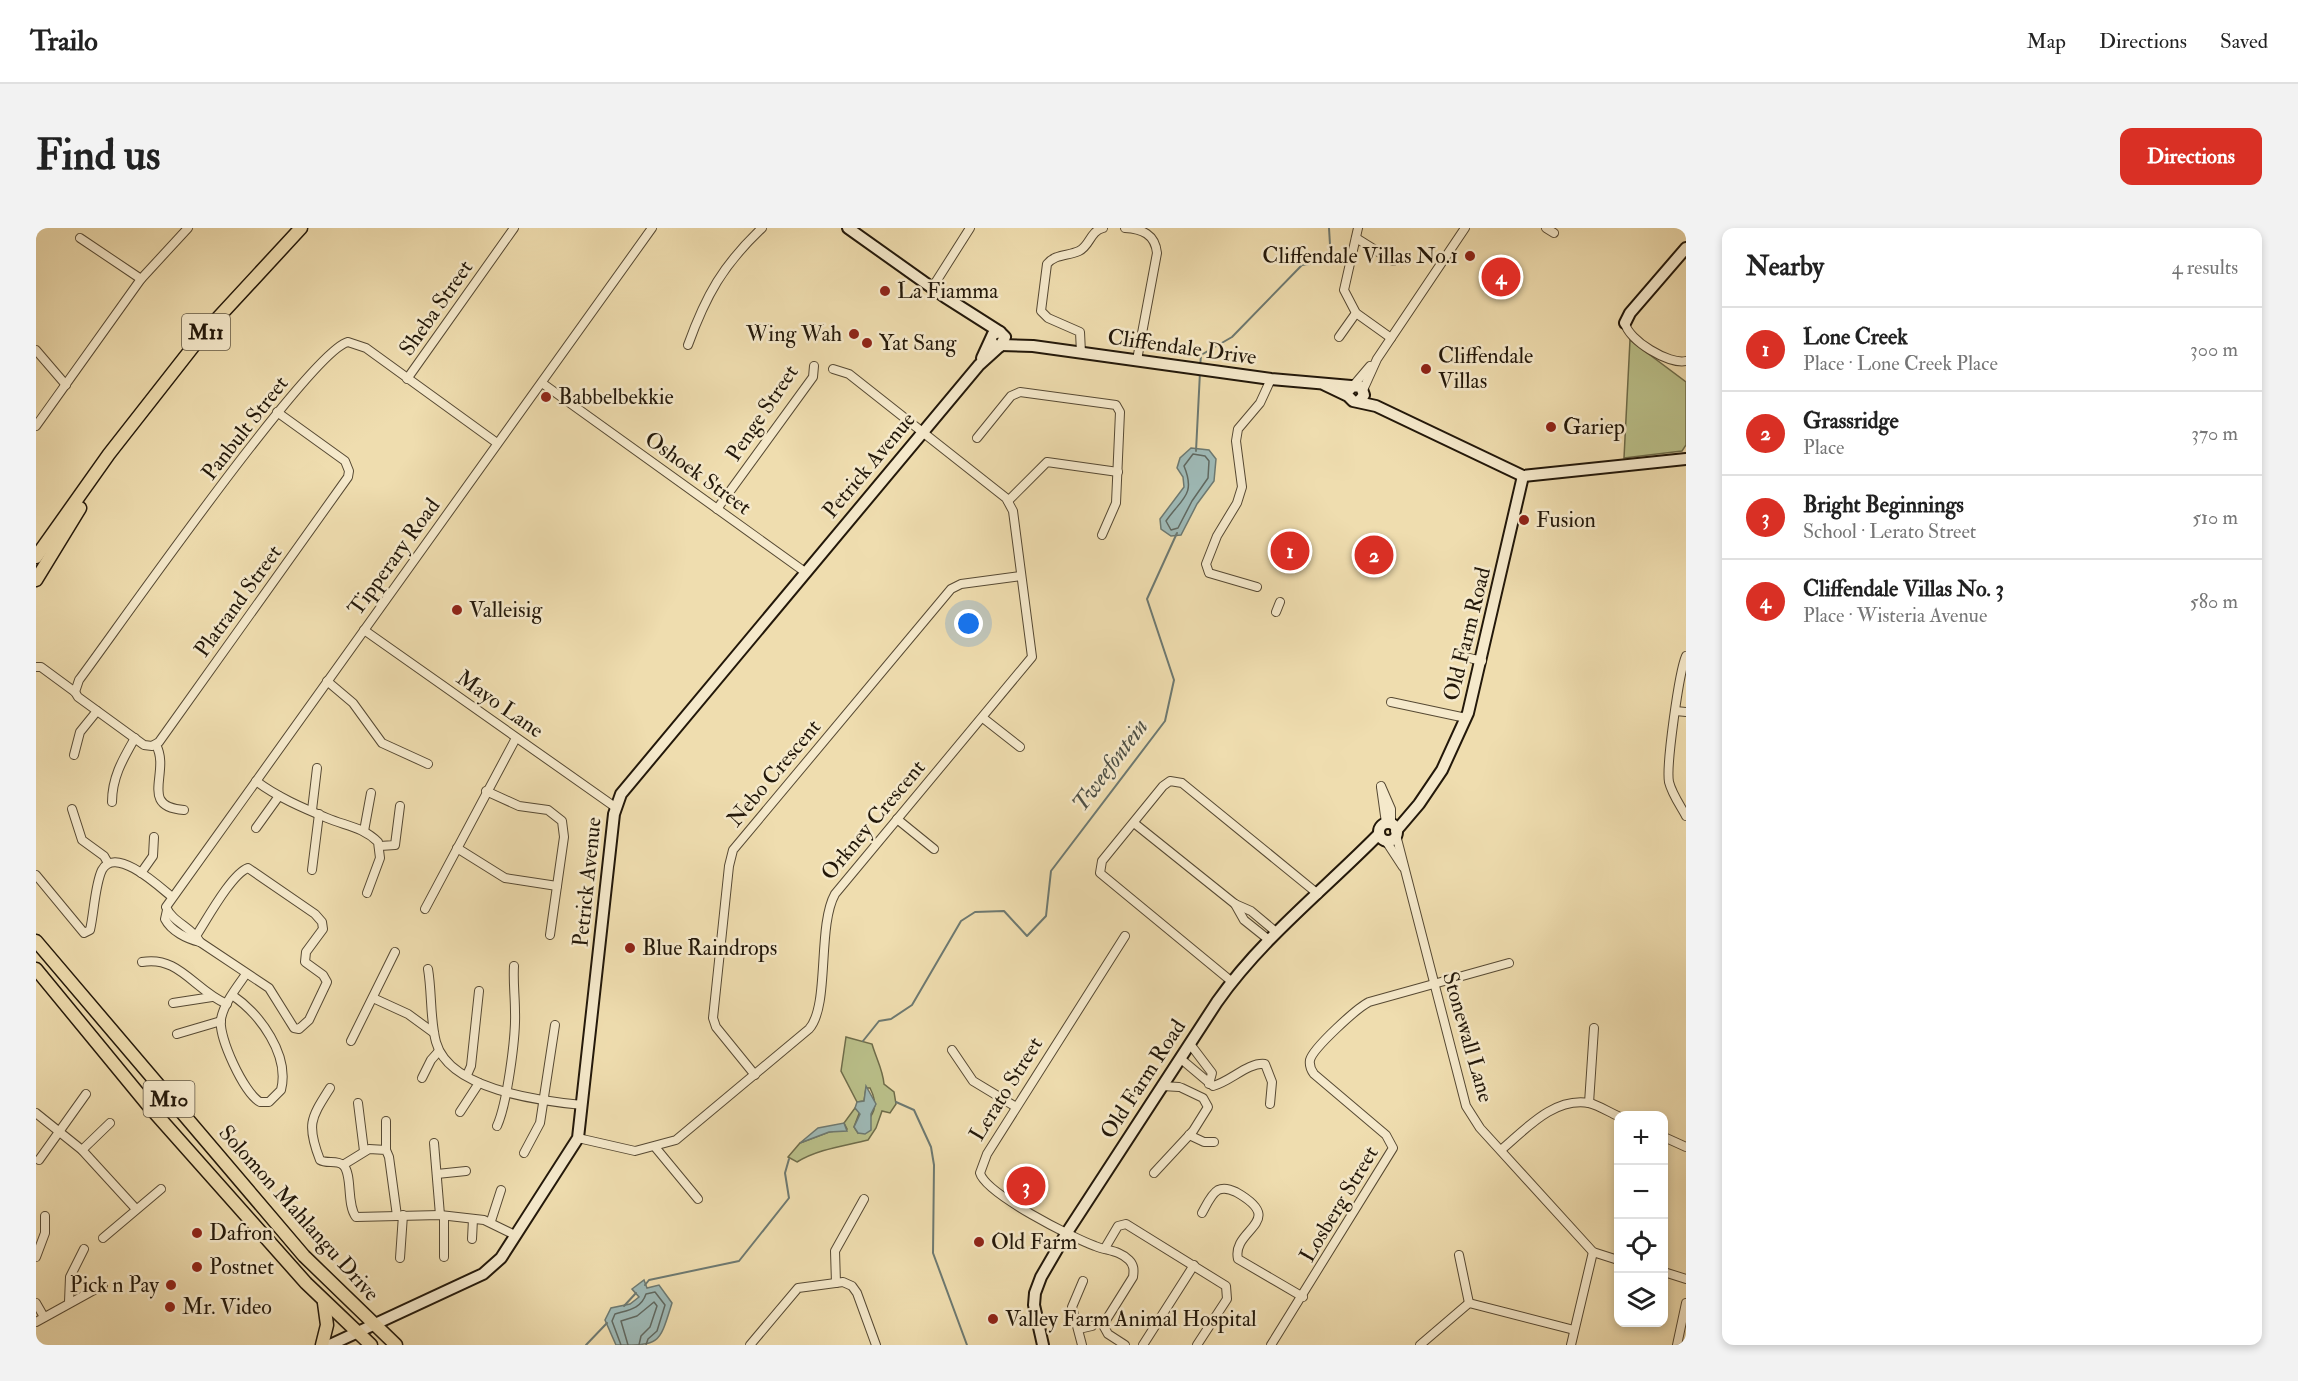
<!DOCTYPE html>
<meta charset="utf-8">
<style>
:root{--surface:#fff;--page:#f2f2f2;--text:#222;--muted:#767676;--line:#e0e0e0;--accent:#d93025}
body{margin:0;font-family:"IM FELL Double Pica",serif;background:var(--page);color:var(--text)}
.controls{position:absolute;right:18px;bottom:18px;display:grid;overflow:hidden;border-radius:12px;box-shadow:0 3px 9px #0003}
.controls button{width:54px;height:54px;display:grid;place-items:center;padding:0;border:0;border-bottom:2px solid var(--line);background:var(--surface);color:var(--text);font:30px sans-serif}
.you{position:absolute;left:933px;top:396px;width:21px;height:21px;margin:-15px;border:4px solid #fff;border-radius:50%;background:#1a73e8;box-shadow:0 0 0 9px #1a73e833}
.badge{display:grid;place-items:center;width:39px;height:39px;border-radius:50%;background:var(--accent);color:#fff;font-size:20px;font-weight:700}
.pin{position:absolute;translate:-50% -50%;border:3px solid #fff;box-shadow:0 2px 6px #0006}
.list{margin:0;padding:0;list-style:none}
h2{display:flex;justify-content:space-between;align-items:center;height:78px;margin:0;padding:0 24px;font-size:26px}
h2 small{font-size:20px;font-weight:400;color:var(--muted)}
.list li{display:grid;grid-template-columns:39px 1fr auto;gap:18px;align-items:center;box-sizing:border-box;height:84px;padding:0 24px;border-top:2px solid var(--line)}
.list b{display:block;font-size:22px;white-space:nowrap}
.list p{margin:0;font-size:20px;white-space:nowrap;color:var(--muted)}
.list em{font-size:20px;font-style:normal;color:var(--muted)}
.icon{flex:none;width:33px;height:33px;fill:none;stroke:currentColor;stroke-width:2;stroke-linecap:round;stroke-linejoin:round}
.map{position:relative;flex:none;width:1650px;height:1117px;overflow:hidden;border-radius:12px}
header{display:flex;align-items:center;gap:36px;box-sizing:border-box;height:84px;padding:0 30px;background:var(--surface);border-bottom:2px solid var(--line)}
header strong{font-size:28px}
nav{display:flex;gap:33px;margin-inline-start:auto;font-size:21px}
.intro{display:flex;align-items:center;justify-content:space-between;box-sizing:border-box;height:144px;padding:0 36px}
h1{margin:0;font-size:42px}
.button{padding:15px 27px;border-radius:12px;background:var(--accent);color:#fff;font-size:21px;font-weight:700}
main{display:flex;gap:36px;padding:0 36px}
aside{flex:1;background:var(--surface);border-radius:12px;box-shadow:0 3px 9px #0003}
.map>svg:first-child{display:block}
</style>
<header>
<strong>Trailo</strong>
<nav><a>Map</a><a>Directions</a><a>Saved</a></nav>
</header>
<div class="intro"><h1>Find us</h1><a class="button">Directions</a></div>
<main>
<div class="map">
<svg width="1650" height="1117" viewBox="0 0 1650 1117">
<rect width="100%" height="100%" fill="#efddaf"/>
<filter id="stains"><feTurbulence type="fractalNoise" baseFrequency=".00333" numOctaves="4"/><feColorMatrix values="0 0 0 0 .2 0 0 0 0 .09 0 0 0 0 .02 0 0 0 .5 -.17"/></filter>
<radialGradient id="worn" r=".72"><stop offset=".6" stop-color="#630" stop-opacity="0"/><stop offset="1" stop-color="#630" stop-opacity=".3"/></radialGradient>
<g fill="#bac08a" stroke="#6e6c4a" stroke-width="1.5">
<polygon points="1594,112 1650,154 1650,217 1646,223 1588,230"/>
<path d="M 810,809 L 836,816 C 840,830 847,842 848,856 L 858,864 L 860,876 L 854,885 L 846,883 L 840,900 L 832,912 C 808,918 782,921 761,934 L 752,929 L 764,915 L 793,904 L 811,901 L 808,895 L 819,880 L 824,883 L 818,899 L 822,905 C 835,889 845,881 834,860 L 830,860 L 828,873 L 821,874 L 805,843 Z"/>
</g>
<g fill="#9eb9b6" stroke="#6d7971" stroke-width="1.5">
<polygon points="1155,220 1173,222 1180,231 1178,253 1161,276 1145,307 1135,308 1125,301 1124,291 1148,259 1147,249 1141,240 1144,230"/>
<polygon points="830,858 840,876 835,886 835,902 829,906 822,905 818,899 824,886 819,880 821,874 828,873"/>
<polygon points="808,895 811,903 793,904 764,915 782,900"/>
<path d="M 608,1052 L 611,1060 L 623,1057 L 636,1075 C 623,1117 624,1117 580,1117 L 569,1092 L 575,1080 L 594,1076 L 603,1069 L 596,1061 Z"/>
</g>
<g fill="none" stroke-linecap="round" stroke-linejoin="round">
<g stroke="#606860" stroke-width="1.5">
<path d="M 1157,226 L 1169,228 L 1173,233 L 1172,250 L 1156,273 L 1142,300 L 1135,302 L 1130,293 C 1146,270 1160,267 1148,238 Z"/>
<path d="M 585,1117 L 576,1093 L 579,1086 C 592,1082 605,1081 610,1066 L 619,1064 L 629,1077 L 621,1103 L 612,1111 L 610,1117"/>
<polyline points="592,1117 585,1093 601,1088 618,1074 621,1078 614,1099 605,1108 603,1117"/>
</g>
<g stroke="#6d7971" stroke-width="2">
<polyline points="1164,139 1165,127 1196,109 1266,37 1295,33 1293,0"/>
<polyline points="1160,223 1164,144"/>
<polyline points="827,813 843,793 855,791 876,777 925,693 939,684 968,683 991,708 1010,688 1015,643 1129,493 1138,452 1111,371 1141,305"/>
<polyline points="860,874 878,882 895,919 898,937 897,1025 931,1117"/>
<polyline points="609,1057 613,1052 703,1033 753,970 749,945 753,931"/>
<polyline points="588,1078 600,1065"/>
<polyline points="550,1117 571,1095"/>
</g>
<g stroke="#564933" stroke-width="10">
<g id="street">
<path d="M 1089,0 C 1106,1 1119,6 1121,25 L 1101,132"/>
<polyline points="1322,0 1308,62 1320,85 1355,110"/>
<polyline points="1510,0 1518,5"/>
<polyline points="44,10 105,51"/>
<polyline points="1320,10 1357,33"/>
<polyline points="896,60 934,0"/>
<path d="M 1589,95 C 1592,112 1633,137 1650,133"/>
<polyline points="1303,109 1320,85"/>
<path d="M 652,117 C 670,67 687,37 726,0"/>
<polyline points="0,122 30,157"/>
<path d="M 1045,125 L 1044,104 L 1012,90 L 1005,83 L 1011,36 C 1019,26 1032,28 1043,23 C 1054,18 1054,3 1067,0"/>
<polyline points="371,151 478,0"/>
<polyline points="506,155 769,344"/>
<polyline points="1317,158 1334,138"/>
<polyline points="1327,162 1341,131 1429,0"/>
<polyline points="0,198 105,51 152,0"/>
<polyline points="941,210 975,168 984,164 1080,177 1084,184 1080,275 1066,307"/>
<polyline points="972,273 1011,234 1082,244"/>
<polyline points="681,281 777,149 778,138"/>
<polyline points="1221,359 1173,345 1170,336 1181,308 1201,275 1206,259 1200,213 1202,201 1224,175 1235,151"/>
<polyline points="1240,384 1244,374"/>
<polyline points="328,402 579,579"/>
<polyline points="1421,427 1446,433"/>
<path d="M 1650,428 C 1643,444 1630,538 1633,554 C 1636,566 1644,577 1650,588"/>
<polyline points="0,439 5,439 39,464 42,469 108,517 116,518 123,514 312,249 313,243 309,233 241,184"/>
<polyline points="291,453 317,475 346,515 392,536"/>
<path d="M 39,464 L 43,452 C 79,404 275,122 312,114 L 330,120 L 461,215"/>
<polyline points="1355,474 1430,490"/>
<polyline points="1640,483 1650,484"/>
<polyline points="947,490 984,519"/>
<path d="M 120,517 C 135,544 102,579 148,582"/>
<polyline points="38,527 44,504 61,483"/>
<path d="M 220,553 C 241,569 267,580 291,590 C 310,598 327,599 342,614 L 344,630 L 331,665"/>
<polyline points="1345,558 1355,581 1355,596"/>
<polyline points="1345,559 1350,595"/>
<polyline points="450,563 483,578 512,582 526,593 528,609 514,707"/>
<path d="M 76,574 C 76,549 87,531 99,510"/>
<polyline points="36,581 46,612 68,628 72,635"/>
<polyline points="276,582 281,540"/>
<polyline points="861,591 898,621"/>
<polyline points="1098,595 1199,676 1215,683 1240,704"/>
<polyline points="220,600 243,568"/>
<polyline points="328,603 335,565"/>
<polyline points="1360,607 1430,878 1444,900 1557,1024 1582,1032"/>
<polyline points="1350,613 1367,639"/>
<polyline points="344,618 359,617 364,578"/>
<polyline points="421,620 469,650 521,658"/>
<polyline points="276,642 283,586"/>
<polyline points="105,645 117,628 118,609"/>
<path d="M 0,647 L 48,705 L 54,702 C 58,685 59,656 66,642 C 79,617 124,659 136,669"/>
<polyline points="1199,676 1208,692 1233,712"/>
<polyline points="389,681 480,510"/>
<path d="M 131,682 L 129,691 C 135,703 151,711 164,714 L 233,760 L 258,800 L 263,801 L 273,792 L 291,754 L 287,747 L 269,734 L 270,724 L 287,701 L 286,694 L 279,686 L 212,640 C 195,646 169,695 158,711"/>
<path d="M 1089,708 L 951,926 L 944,945 C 950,966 1037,1010 1059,1018 C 1071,1023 1083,1022 1093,1032 C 1098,1037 1098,1042 1097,1049 L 1067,1097 L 1072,1106 L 1089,1117"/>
<path d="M 164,714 C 156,699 137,695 130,679 L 616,0"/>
<path d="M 106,734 C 143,727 159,763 191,776"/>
<path d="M 392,741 C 396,764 394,792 400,814 C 413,862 505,873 546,877"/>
<polyline points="1195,753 1064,645 1066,633 1127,558 1134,553 1146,555 1282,666"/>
<path d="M 196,767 C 224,786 254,827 245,862 L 233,874 L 224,874 C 208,865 182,809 185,791 C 188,775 201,759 210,746"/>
<polyline points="337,770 372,786 398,805"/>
<polyline points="137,775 176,769"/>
<polyline points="141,806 185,793"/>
<polyline points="315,813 359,724"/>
<polyline points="1154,816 1176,845 1173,856"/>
<polyline points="916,822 937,853 980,879"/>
<path d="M 1145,831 L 1177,858 C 1194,854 1212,834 1229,836 L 1236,854 L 1234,876"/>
<polyline points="431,847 435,838 443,763"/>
<polyline points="719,847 680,799 677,790 693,638 697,622 915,361 925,356 985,348"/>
<polyline points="386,850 395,832 403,823"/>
<polyline points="1126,858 1143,859"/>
<path d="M 294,860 C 275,890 270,896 284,932 C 290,936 301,932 307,937 C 317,946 310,976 320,989 L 404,987 L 448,992 L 479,1007"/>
<polyline points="322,875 328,923"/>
<polyline points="1553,875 1558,800"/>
<polyline points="424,884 443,855"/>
<polyline points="0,885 46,922 100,981"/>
<polyline points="350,893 350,922"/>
<path d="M 461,898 C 471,876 480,809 479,784 C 479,768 477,754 478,738"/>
<polyline points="1153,907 1168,914 1178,914"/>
<polyline points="1628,909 1650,919"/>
<path d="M 542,910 L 599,923 L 640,912 L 773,801 C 794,778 781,698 799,666 L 996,429 L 977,283 L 970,270 L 813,146 L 797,141"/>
<polyline points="398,915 404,987"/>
<polyline points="619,919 662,971"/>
<polyline points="46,922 74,895"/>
<path d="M 1465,922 C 1489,902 1517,869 1553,875 C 1562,877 1573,884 1582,888"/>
<polyline points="488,925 504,895 519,797"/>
<polyline points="3,932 50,866"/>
<polyline points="307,937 333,921 350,922 353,929 361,988"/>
<polyline points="1118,945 1157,903 1172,879 1167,870 1146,860"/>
<polyline points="401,946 430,943"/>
<path d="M 1166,985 C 1170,978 1175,966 1182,962 C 1188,959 1194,961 1200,964 C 1253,994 1195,1001 1202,1031 L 1267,1069"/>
<polyline points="455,993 465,962"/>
<polyline points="67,1010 125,961"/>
<polyline points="436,1011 437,991"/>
<polyline points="1069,1020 1082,998 1090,996 1190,1058 1191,1071 1161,1117"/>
<polyline points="1423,1027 1433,1075"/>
<polyline points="0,1029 9,1005 9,988"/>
<polyline points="408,1029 408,988"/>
<polyline points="364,1030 367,987"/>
<polyline points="1628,1044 1650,1051"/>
<polyline points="800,1055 799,1023 828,971"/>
<polyline points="33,1074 34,1049 48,1021"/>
<polyline points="0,1075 8,1089"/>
<polyline points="0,1094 67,1057"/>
<polyline points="1043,1101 1056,1098"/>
<polyline points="714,1117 762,1060 807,1054 816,1058 821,1065 840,1117"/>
<polyline points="1046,1117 1036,1079 1047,1053"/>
<polyline points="1107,1117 1158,1037"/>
<path d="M 1235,1117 L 1357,920 L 1350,907 L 1278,846 C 1275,842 1273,838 1274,832 C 1277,820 1321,780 1333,774 L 1473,735"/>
<polyline points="1384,1117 1433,1075 1538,1102"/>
<polyline points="1535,1117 1557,1024"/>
<polyline points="1641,1117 1650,1075"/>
</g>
</g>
<g stroke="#23180a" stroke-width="14">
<g id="secondary">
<polyline points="812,0 909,69 964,104"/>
<polyline points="1589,95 1594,85 1650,20"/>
<polyline points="965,117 997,118 1235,151 1315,158"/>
<polyline points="946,130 957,106 964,104 969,109 964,118 958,117 955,113"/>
<polyline points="1289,157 1312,168 1317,173 1340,178 1487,248 1650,231"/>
<polyline points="1312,163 1317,158 1325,159 1328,167 1323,173"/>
<circle cx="1352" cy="604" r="9"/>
<polyline points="1360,603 1383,576 1406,542 1432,485 1487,248"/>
<polyline points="294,1117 447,1046 465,1030 542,910 578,586 585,566 943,137 964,118"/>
<path d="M 1007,1117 L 998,1077 L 999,1065 L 1005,1049 L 1030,1006 L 1181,774 C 1226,710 1289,661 1343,606"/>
</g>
</g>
<g stroke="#23180a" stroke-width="15">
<g id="primary">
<polyline points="0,329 73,226 167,106 265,0"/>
<polyline points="0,352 44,280"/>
<polyline points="0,713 268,1028 360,1117"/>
<polyline points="0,741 111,876 270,1055 335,1117"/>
<polyline points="286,1117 291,1097 288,1075"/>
</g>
</g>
<use href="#street" stroke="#f5e9cb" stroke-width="8"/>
<use href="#secondary" stroke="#f5e9cb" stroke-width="10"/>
<use href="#primary" stroke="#efddaf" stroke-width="12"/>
</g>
<g fill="#8f2418" stroke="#f5e9cb" stroke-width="2">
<circle cx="1434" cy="28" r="6"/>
<circle cx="849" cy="63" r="6"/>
<circle cx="818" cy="106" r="6"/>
<circle cx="831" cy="115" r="6"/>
<circle cx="1390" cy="141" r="6"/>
<circle cx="510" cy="169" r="6"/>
<circle cx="1515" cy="199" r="6"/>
<circle cx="1488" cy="292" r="6"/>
<circle cx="421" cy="382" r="6"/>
<circle cx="594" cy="720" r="6"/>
<circle cx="161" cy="1005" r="6"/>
<circle cx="943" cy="1014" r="6"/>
<circle cx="161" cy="1039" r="6"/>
<circle cx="135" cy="1057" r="6"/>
<circle cx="134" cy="1079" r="6"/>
<circle cx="957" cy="1091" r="6"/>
</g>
<g text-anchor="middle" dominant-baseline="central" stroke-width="5" stroke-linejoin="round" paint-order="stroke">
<g fill="#f5e9cb" stroke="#625744" stroke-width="1.5">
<rect x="146" y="86" width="48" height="36" rx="4.5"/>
<rect x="107.5" y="853" width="51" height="36" rx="4.5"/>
</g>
<g font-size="21" font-weight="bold" fill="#23180a">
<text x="170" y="104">M11</text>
<text x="133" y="871">M10</text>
</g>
<g font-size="22" fill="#23180a" stroke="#f5e9cb" text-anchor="start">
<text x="1422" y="28" text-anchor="end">Cliffendale Villas No.1</text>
<text x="861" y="63">La Fiamma</text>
<text x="806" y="106" text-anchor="end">Wing Wah</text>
<text x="843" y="115">Yat Sang</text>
<text x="1402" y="128">Cliffendale<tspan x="1402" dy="25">Villas</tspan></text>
<text x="522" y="169">Babbelbekkie</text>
<text x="1527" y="199">Gariep</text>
<text x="1500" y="292">Fusion</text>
<text x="433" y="382">Valleisig</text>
<text x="606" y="720">Blue Raindrops</text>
<text x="173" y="1005">Dafron</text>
<text x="955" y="1014">Old Farm</text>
<text x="173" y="1039">Postnet</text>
<text x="123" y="1057" text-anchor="end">Pick n Pay</text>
<text x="146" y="1079">Mr. Video</text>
<text x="969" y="1091">Valley Farm Animal Hospital</text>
</g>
<g font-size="22" fill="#23180a" stroke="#f5e9cb">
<text transform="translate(400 80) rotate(-55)">Sheba Street</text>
<text transform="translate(1146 119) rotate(8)">Cliffendale Drive</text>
<text transform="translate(726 185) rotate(-56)">Penge Street</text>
<text transform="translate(209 200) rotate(-52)">Panbult Street</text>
<text transform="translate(833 237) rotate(-50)">Petrick Avenue</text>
<text transform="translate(662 245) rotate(36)">Oshoek Street</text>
<text transform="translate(358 329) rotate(-54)">Tipperary Road</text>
<text transform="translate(202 373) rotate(-54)">Platrand Street</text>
<text transform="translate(1431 406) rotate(-76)">Old Farm Road</text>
<text transform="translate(464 476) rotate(35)">Mayo Lane</text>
<text transform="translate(738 545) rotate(-50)">Nebo Crescent</text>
<text transform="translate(837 592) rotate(-50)">Orkney Crescent</text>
<text transform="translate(551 654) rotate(-84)">Petrick Avenue</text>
<text transform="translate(1432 809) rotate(74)">Stonewall Lane</text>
<text transform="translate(1107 851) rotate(-57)">Old Farm Road</text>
<text transform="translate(970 861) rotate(-58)">Lerato Street</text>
<text transform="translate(1303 976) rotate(-59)">Losberg Street</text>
<text transform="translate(263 985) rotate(48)">Solomon Mahlangu Drive</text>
</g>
<g font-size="24" font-style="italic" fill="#4e5046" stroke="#f5e9cb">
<text transform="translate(1074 537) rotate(-53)">Tweefontein</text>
</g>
</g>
<rect width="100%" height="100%" filter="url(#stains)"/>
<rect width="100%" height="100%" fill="url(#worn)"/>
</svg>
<div class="controls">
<button>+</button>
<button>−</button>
<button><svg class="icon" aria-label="locate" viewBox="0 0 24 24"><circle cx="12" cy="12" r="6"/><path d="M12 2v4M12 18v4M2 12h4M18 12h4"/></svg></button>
<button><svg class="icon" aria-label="layers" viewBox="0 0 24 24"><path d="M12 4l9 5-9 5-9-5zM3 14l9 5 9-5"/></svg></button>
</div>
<div class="you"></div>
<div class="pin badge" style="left:1254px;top:323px">1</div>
<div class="pin badge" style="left:1338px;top:327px">2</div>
<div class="pin badge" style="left:990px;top:958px">3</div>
<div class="pin badge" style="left:1465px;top:49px">4</div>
</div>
<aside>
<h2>Nearby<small>4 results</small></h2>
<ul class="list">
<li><span class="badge">1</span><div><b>Lone Creek</b><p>Place · Lone Creek Place</p></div><em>300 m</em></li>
<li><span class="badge">2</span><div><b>Grassridge</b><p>Place</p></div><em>370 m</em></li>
<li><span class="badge">3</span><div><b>Bright Beginnings</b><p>School · Lerato Street</p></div><em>510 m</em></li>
<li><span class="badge">4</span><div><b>Cliffendale Villas No. 3</b><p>Place · Wisteria Avenue</p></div><em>580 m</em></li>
</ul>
</aside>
</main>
